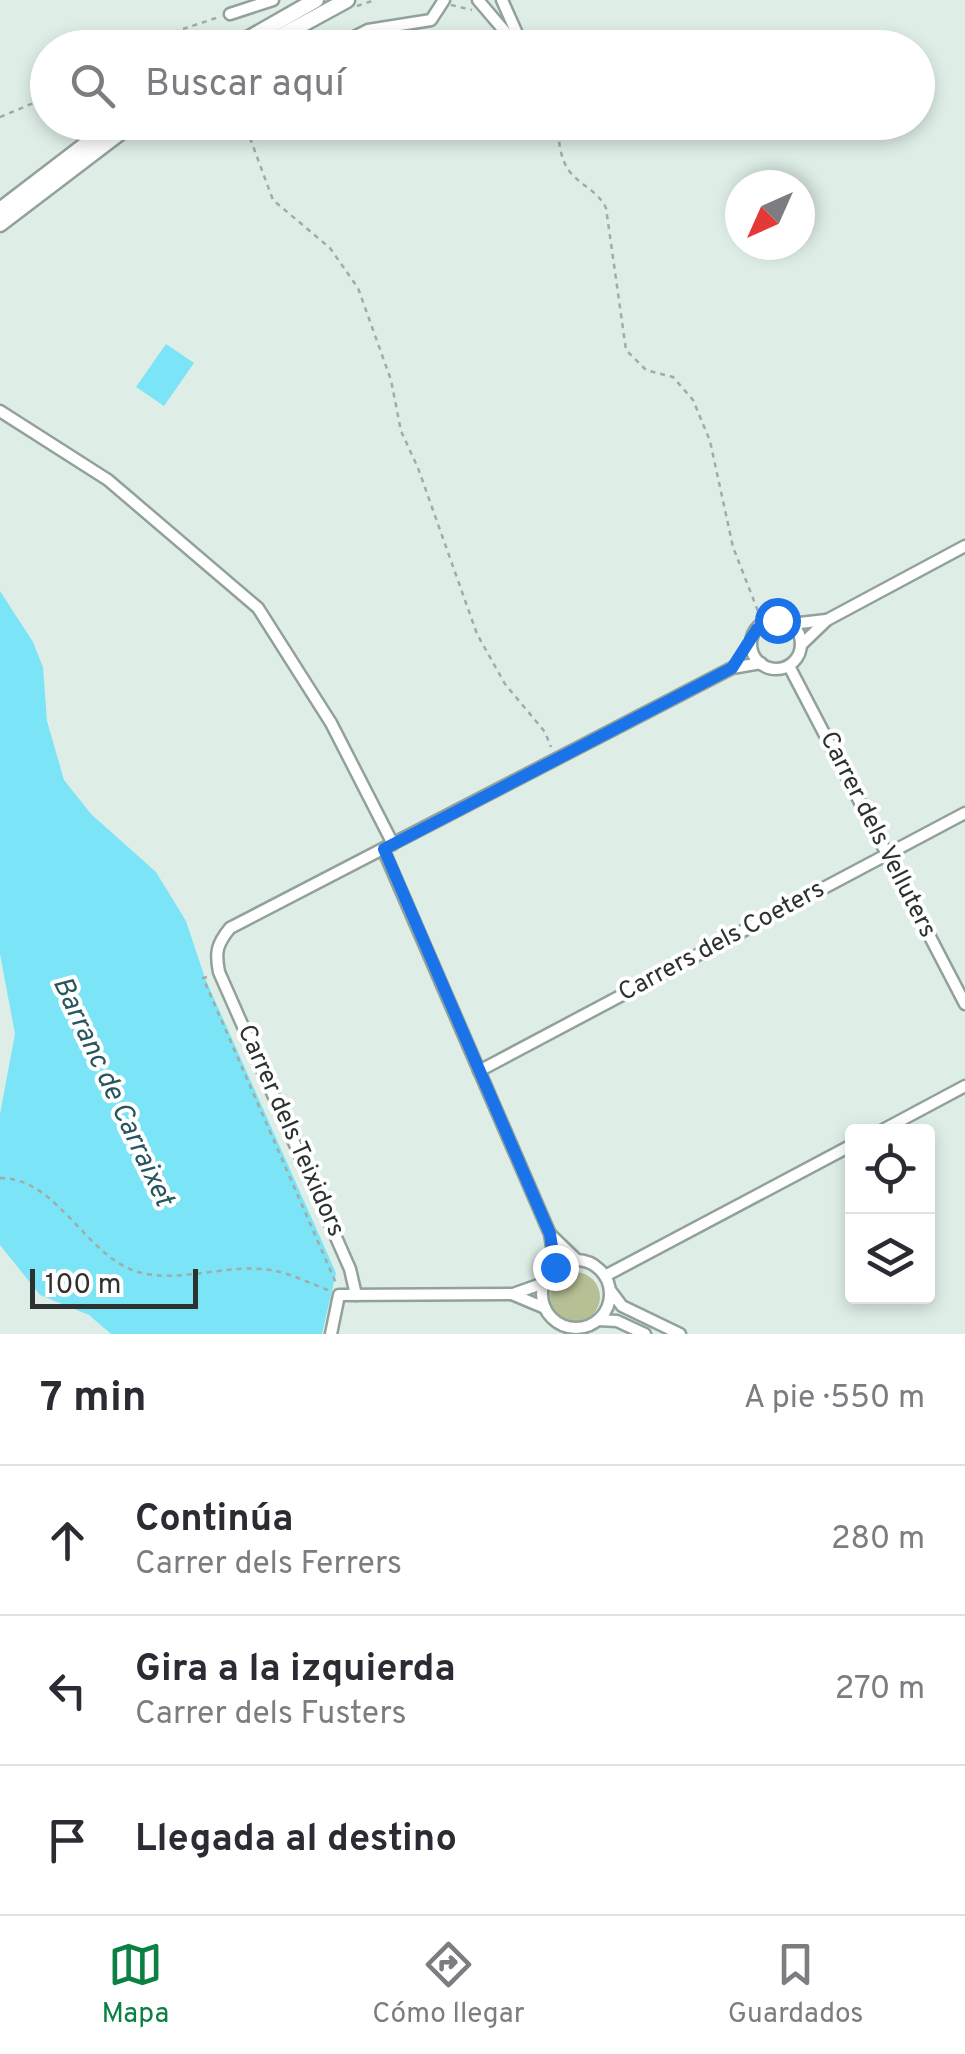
<!DOCTYPE html>
<html lang="es">
<meta charset="utf-8">
<style>
:root{--surface:#fff;--page:#f2f2f3;--text:#2b2b33;--muted:#7c7c81;--line:#e1e1e2;--accent:#0b8043}
body{margin:0;font-family:Overpass,sans-serif;background:var(--page);color:var(--text)}
.controls{position:absolute;right:30px;bottom:30px;display:grid;overflow:hidden;border-radius:10px;box-shadow:0 5px 15px #0003}
.controls button{width:90px;height:90px;display:grid;place-items:center;padding:0;border:0;border-bottom:2px solid var(--line);background:var(--surface);color:var(--text);font:50px sans-serif}
.compass{position:absolute;left:725px;top:170px;width:90px;height:90px;border-radius:50%;background:var(--surface);box-shadow:0 5px 15px #0003;rotate:225deg}
.scale{position:absolute;left:30px;bottom:25px;width:168px;box-sizing:border-box;padding-left:10px;border:5px solid #2c322f;border-top:0;font-size:28px;line-height:35px;white-space:nowrap;color:#2c322f;-webkit-text-stroke:8px #fff;paint-order:stroke}
.stop{position:absolute;width:30px;height:30px;margin:-22px;border:8px solid #1a73e8;border-radius:50%;background:#fff}
.stop.end{background:#1a73e8;border-color:#fff;box-shadow:0 2px 10px #0008}
.list{margin:0;padding:0;list-style:none}
h2{display:flex;justify-content:space-between;align-items:center;height:130px;margin:0;padding:0 40px;font-size:42px}
h2 small{font-size:32px;font-weight:400;color:var(--muted)}
.list li{display:grid;grid-template-columns:65px 1fr auto;gap:30px;align-items:center;box-sizing:border-box;height:150px;padding:0 40px;border-top:2px solid var(--line)}
.list b{display:block;font-size:38px;white-space:nowrap}
.list p{margin:0;font-size:32px;white-space:nowrap;color:var(--muted)}
.list em{font-size:32px;font-style:normal;color:var(--muted)}
.icon{flex:none;width:55px;height:55px;fill:none;stroke:currentColor;stroke-width:2;stroke-linecap:round;stroke-linejoin:round}
.map{position:relative;flex:none;width:965px;height:1334px;overflow:hidden}
.search{position:absolute;background:var(--surface);box-shadow:0 5px 15px #0003;left:30px;right:30px;top:30px;height:110px;display:flex;align-items:center;gap:25px;box-sizing:border-box;padding:0 35px;border-radius:55px;color:var(--muted);font-size:38px}
.sheet{height:580px;background:var(--surface)}
nav{display:flex;justify-content:space-around;align-items:center;box-sizing:border-box;height:140px;border-top:2px solid var(--line);background:var(--surface);font-size:28px;color:var(--muted)}
nav a{display:grid;justify-items:center;gap:5px}
nav .on{color:var(--accent)}
.map>svg:first-child{display:block}
</style>
<div class="map">
<svg width="965" height="1334" viewBox="0 0 965 1334">
<rect width="100%" height="100%" fill="#deeee6"/>
<circle fill="#b6c095" cx="575" cy="1297" r="25"/>
<g fill="#7ce4f7">
<polygon points="166,344 194,363 164,406 136,387"/>
<polygon points="0,591 33,642 43,667 47,721 64,780 91,814 156,872 186,921 205,978 336,1273 322,1334 111,1334 89,1315 40,1295 0,1245 0,1114 15,1034 0,954"/>
</g>
<g fill="none" stroke-linecap="round" stroke-linejoin="round">
<g stroke="#92a199" stroke-width="15">
<g id="minor">
<polyline points="478,0 519,48"/>
<polyline points="502,0 519,38"/>
<polyline points="230,14 273,0"/>
<polyline points="332,48 368,30 431,20 444,0"/>
<polyline points="244,122 246,127"/>
<polyline points="0,411 108,480 258,608 331,723 393,844"/>
<circle cx="776" cy="644" r="25"/>
<polyline points="791,624 826,620"/>
<polyline points="801,645 827,620 965,546"/>
<polyline points="789,666 965,1004"/>
<polyline points="383,849 550,1234 555,1267"/>
<polyline points="479,1071 965,813"/>
<polyline points="879,1132 965,1086"/>
<polyline points="551,1235 577,1260"/>
<circle cx="576" cy="1294" r="34"/>
<polyline points="605,1276 852,1145"/>
<polyline points="610,1290 622,1306 680,1334"/>
<path d="M 356,1295 L 350,1269 L 219,972 C 215,952 217,944 230,928 L 732,668 L 761,663"/>
<polyline points="514,1295 545,1308"/>
<polyline points="598,1320 617,1321 645,1334"/>
<polyline points="331,1334 339,1295 513,1294 544,1283"/>
</g>
</g>
<g stroke="#92a199" stroke-width="19">
<g id="secondary">
<polyline points="232,48 316,0"/>
<polyline points="259,48 347,0"/>
<polyline points="0,210 115,122"/>
<polyline points="0,224 134,122"/>
</g>
</g>
<g stroke="#a0aca6" stroke-width="2.5" stroke-dasharray="5 5" stroke-linecap="butt">
<polyline points="451,5 472,10"/>
<polyline points="357,6 375,0"/>
<polyline points="126,48 219,17"/>
<polyline points="0,117 48,97"/>
<path d="M 557,122 C 559,139 559,158 570,172 C 581,186 597,190 606,208 L 626,350 L 646,370 L 673,377 L 693,400 L 710,441 L 733,547 L 763,624"/>
<polyline points="250,138 273,200 330,248 358,288 391,380 401,431 418,468 477,634 505,684 545,732 551,747"/>
<polyline points="207,977 203,978 336,1283"/>
<path d="M 0,1178 C 58,1178 85,1256 138,1272 C 180,1284 227,1263 270,1270 C 290,1273 309,1283 328,1290"/>
</g>
<use href="#minor" stroke="#fff" stroke-width="10"/>
<use href="#secondary" stroke="#fff" stroke-width="14"/>
</g>
<g fill="none" stroke-linecap="round" stroke-linejoin="round">
<polyline stroke="#1a73e8" stroke-width="12" points="555,1267 550,1234 384,849 732,668 757,629 777,620"/>
</g>
<g text-anchor="middle" dominant-baseline="central" stroke-width="8" stroke-linejoin="round" paint-order="stroke">
<g font-size="25" fill="#2c322f" stroke="#fff">
<text transform="translate(877 835) rotate(63)">Carrer dels Velluters</text>
<text transform="translate(722 942) rotate(-28)">Carrers dels Coeters</text>
<text transform="translate(290 1131) rotate(66)">Carrer dels Teixidors</text>
</g>
<g font-size="28" font-style="italic" fill="#28565f" stroke="#fff">
<text transform="translate(112 1092) rotate(65)">Barranc de Carraixet</text>
</g>
</g>
</svg>
<div class="controls">
<button><svg class="icon" aria-label="locate" viewBox="0 0 24 24"><circle cx="12" cy="12" r="6"/><path d="M12 2v4M12 18v4M2 12h4M18 12h4"/></svg></button>
<button><svg class="icon" aria-label="layers" viewBox="0 0 24 24"><path d="M12 4l9 5-9 5-9-5zM3 14l9 5 9-5"/></svg></button>
</div>
<svg class="compass" viewBox="-18 -18 36 36"><path d="M0-13l5 13h-10z" fill="#e53935"/><path d="M0 13l5-13h-10z" fill="#7c7c81"/></svg>
<div class="scale">100 m</div>
<div class="stop" style="left:777px;top:620px"></div>
<div class="stop end" style="left:555px;top:1267px"></div>
<div class="search"><svg class="icon" aria-label="search" viewBox="0 0 24 24"><circle cx="10" cy="10" r="6"/><path d="M15 15l6 6"/></svg>Buscar aquí</div>
</div>
<section class="sheet">
<h2>7 min<small>A pie · 550 m</small></h2>
<ul class="list">
<li><svg class="icon" aria-label="ahead" viewBox="0 0 24 24"><path d="M12 20V5M6 11l6-6 6 6"/></svg><div><b>Continúa</b><p>Carrer dels Ferrers</p></div><em>280 m</em></li>
<li><svg class="icon" aria-label="left" viewBox="0 0 24 24"><path d="M17 20v-9H6M10 6l-5 5 5 5"/></svg><div><b>Gira a la izquierda</b><p>Carrer dels Fusters</p></div><em>270 m</em></li>
<li><svg class="icon" aria-label="arrive" viewBox="0 0 24 24"><path d="M6 21V4h12l-3 4 3 4H6"/></svg><div><b>Llegada al destino</b></div></li>
</ul>
</section>
<nav>
<a class="on"><svg class="icon" aria-label="map" viewBox="0 0 24 24"><path d="M3 6l6-2 6 2 6-2v14l-6 2-6-2-6 2zM9 4v14M15 6v14"/></svg>Mapa</a>
<a><svg class="icon" aria-label="directions" viewBox="0 0 24 24"><path d="M12 3l9 9-9 9-9-9zM9 14v-3h6M13 9l2 2-2 2"/></svg>Cómo llegar</a>
<a><svg class="icon" aria-label="saved" viewBox="0 0 24 24"><path d="M7 4h10v16l-5-4-5 4z"/></svg>Guardados</a>
</nav>
